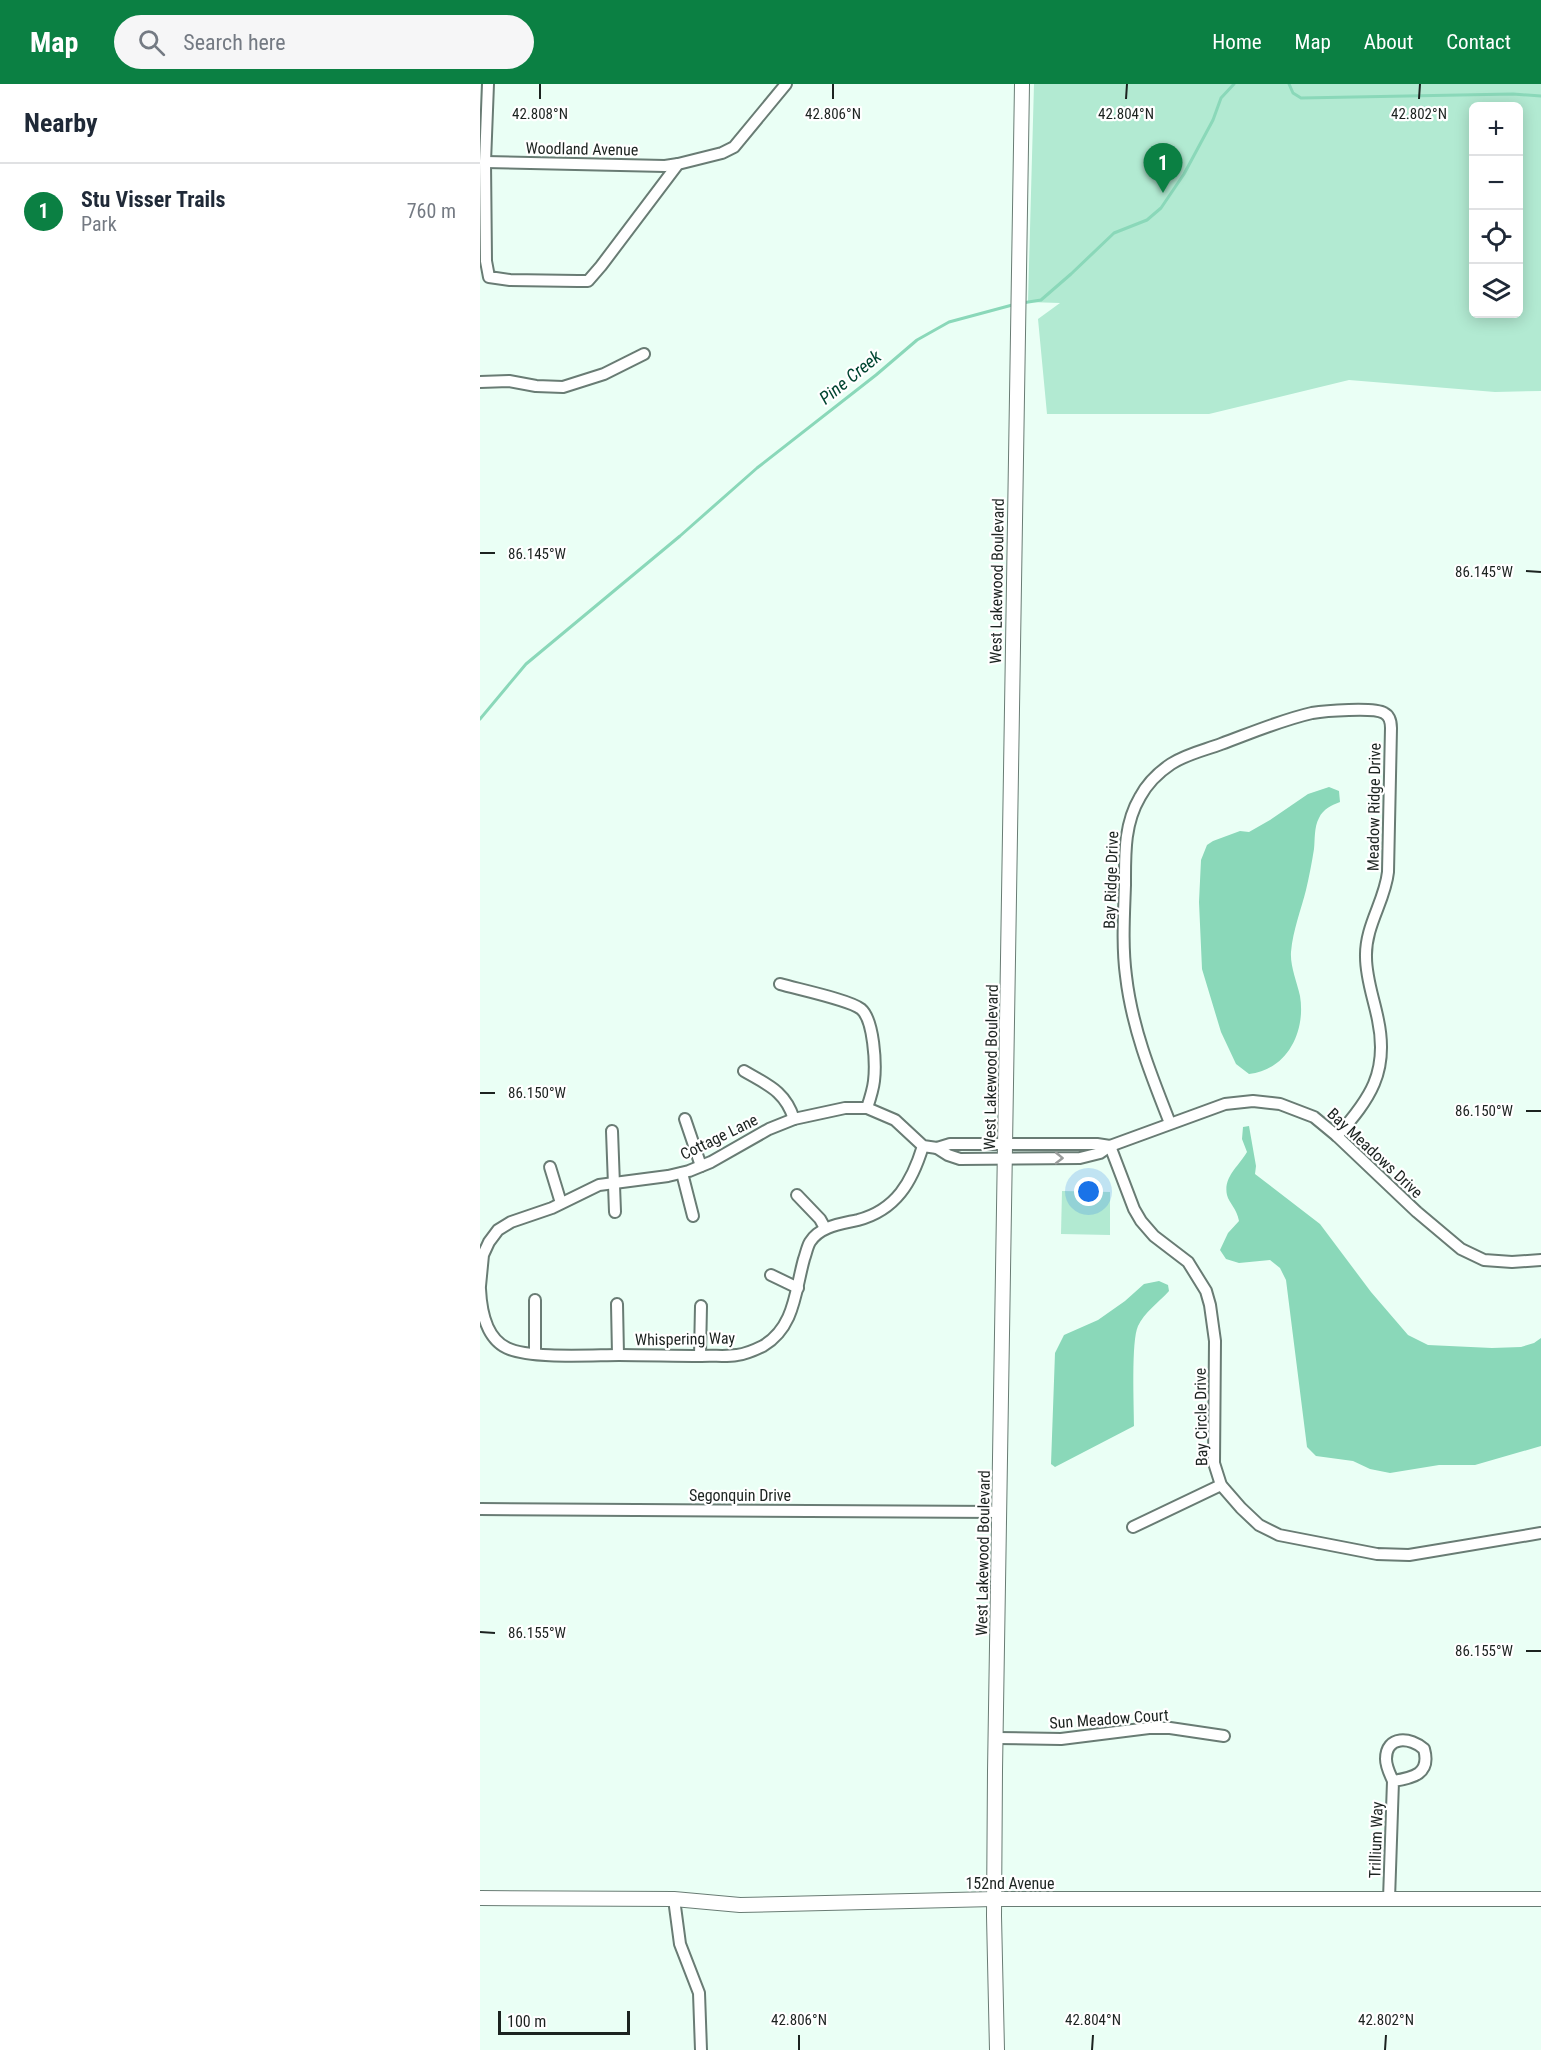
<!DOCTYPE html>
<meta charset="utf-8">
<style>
:root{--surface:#fff;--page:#f6f6f7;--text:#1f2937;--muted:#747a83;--line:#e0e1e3;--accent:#0b8043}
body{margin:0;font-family:"Roboto Condensed",sans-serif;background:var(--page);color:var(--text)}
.controls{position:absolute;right:18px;top:18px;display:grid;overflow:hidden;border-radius:9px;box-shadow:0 3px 15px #0003}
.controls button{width:54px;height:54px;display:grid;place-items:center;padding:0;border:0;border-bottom:2px solid var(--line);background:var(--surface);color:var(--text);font:30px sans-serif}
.scale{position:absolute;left:18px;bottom:15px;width:132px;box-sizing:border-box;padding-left:6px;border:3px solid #1c2320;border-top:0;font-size:16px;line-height:21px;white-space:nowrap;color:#1c2320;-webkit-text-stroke:4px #fff;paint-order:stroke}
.you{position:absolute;left:609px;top:1108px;width:21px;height:21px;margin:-15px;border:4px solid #fff;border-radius:50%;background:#1a73e8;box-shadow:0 0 0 9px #1a73e833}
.badge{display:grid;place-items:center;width:39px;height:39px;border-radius:50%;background:var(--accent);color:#fff;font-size:20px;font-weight:700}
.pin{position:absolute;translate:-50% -50px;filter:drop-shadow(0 2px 3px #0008)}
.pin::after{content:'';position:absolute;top:32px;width:21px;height:18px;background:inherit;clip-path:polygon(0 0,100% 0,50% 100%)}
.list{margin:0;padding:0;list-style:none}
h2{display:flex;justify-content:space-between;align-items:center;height:78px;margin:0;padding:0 24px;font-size:26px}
h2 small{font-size:20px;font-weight:400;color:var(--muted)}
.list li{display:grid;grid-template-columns:39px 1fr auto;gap:18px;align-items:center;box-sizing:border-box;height:96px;padding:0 24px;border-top:2px solid var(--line)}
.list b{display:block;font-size:22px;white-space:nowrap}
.list p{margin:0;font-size:20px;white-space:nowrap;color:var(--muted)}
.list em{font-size:20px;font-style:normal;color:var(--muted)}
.icon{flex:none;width:33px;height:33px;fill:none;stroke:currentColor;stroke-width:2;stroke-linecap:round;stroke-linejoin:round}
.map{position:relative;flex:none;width:1061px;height:1966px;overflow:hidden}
header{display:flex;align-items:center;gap:36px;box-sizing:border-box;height:84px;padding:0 30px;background:var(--accent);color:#fff}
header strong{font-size:28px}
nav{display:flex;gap:33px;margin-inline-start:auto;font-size:21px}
.search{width:420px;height:54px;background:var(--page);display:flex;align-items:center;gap:15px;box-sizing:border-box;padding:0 21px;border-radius:33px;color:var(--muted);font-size:22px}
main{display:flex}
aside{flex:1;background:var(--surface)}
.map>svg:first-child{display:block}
</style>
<header>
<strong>Map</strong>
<div class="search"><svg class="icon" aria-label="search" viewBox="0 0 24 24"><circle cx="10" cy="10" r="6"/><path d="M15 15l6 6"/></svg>Search here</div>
<nav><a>Home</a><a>Map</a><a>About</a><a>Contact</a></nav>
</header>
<main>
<aside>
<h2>Nearby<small></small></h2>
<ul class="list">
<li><span class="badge">1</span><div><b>Stu Visser Trails</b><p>Park</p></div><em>760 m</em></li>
</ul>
</aside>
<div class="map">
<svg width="1061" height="1966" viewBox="0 0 1061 1966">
<rect width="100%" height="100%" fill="#eafff5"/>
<g fill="#b2ead2" fill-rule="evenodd">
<path d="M 554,0 L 1061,0 L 1061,307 L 1015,308 L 869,296 L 729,330 L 567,330 L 558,235 L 580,219 L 548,218 ZM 993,22 L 1038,22 L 1038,230 L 993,230 Z"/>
<polygon points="582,1107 630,1108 630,1151 581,1150"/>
</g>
<g fill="#8ad8b9">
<path d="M 849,703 L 859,707 L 860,718 C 852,721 843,725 839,734 C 834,743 835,755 834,765 C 832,778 829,793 826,806 C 821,826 813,846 811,868 C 810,882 817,898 820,912 C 826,948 807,986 769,990 L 756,980 L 741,948 L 722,885 L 719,818 L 721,776 L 727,761 L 733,757 L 760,747 L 769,748 L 790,736 L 828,710 Z"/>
<path d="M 769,1042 L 776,1082 L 775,1090 L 840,1140 L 891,1208 L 928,1251 L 948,1261 L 1012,1264 L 1041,1263 L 1054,1259 L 1061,1254 L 1061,1362 L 995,1381 L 959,1381 L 910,1389 L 890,1385 L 873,1377 L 836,1372 L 827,1363 L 806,1196 L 800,1184 L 790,1176 L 759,1179 L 746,1175 L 740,1166 L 748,1149 L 759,1137 C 757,1125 749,1119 747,1111 C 743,1093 759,1082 767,1068 L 762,1055 L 763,1043 Z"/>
<path d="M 679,1197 L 688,1201 L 689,1207 C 679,1218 664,1229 658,1242 C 651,1257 654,1322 654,1342 L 575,1383 L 571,1380 L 575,1269 L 584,1251 L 618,1236 L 645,1217 L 664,1200 Z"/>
</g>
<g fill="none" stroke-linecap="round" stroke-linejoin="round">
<g stroke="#8ad8b9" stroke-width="3">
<polyline points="809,0 813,9 821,14 1033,10 1061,12"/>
<polyline points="542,219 561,216 591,190 634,149 667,136 681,124 704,90 733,36 741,14 754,0"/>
<polyline points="0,635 46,580 200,452 277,384 396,291 437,256 469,238 536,220"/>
</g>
<g stroke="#697c74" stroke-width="14">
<g id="street">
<polyline points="8,0 5,78 6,177 9,193 30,196 98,197 108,197 121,182 198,80 242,69 254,63 306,0"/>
<polyline points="5,78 185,82 198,80"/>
<polyline points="0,298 29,297 56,302 83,303 124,290 164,270"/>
<path d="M 300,900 C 317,905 370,916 381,925 C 394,936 396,980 394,997 C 393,1006 390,1015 387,1024"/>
<path d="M 264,987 C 288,1001 305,1007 314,1035"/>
<polyline points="205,1035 221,1082"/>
<path d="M 690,1039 C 671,991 652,944 646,892 C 642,862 644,831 645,801 C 645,770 644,740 660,713 C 667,700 679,688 691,680 C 706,670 725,666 741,660 C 771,649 801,636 832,629 C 844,627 894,623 904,629 C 910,632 911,638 911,644 L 908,788 C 905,817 885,842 886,873 C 886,895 894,915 898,936 C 909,988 890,1015 857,1052"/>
<polyline points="132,1047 135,1128"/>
<polyline points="630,1062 654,1125 661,1137 674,1152 708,1178 726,1207 730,1221 735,1257 734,1379 741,1401 761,1424 779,1441 799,1451 897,1470 929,1471 1061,1449"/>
<polyline points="457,1064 468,1071 480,1075 600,1074 620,1069 630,1062 745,1020 773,1017 800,1020 834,1033 857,1052 937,1128 981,1165 1004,1176 1032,1178 1061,1176"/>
<polyline points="70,1083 81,1119"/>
<polyline points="202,1089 213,1132"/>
<polyline points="317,1111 340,1135 345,1144"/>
<polyline points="291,1191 318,1204"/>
<polyline points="0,1202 3,1171 9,1158 18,1146 31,1138 72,1124 119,1101 188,1092 209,1087 231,1078 289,1045 314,1035 365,1024 387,1024 415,1036 443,1062 457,1064 470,1060 617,1060 630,1062"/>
<path d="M 0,1205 C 1,1226 6,1254 27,1264 C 50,1275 112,1271 139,1271 C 167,1271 194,1272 221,1272 C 233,1271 245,1273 257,1271 C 266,1270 275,1266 283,1262 C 315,1243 315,1207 324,1175 C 326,1170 327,1163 330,1158 C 340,1142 361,1140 378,1136 C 416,1126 432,1098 443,1062"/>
<polyline points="55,1216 55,1270"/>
<polyline points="137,1220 138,1271"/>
<polyline points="220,1271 221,1222"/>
<polyline points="0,1425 520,1428"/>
<polyline points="653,1443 741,1401"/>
<polyline points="516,1654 581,1655 669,1644 690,1644 744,1652"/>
<polyline points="194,1815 200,1860 219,1909 221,1966"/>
<path d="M 909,1815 L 913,1697 C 933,1694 951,1690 944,1665 C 931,1653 906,1651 906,1675 C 906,1683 910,1690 913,1697"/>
</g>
</g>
<g stroke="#697c74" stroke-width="16">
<g id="secondary">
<polyline points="0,1814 194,1815 260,1821 514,1815 1061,1815"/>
<polyline points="517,1966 514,1832 515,1687 542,0"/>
</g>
</g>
<use href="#street" stroke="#fff" stroke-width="10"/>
<use href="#secondary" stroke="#fff" stroke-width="14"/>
</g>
<defs><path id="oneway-chevron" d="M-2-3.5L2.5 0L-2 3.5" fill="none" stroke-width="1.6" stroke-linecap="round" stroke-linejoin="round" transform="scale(1.5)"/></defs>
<use stroke="#999c9b" href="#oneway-chevron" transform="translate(579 1074) rotate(1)"/>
<path fill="none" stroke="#1c2320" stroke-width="2" d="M 60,15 L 60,0M 353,15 L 353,0M 646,15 L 647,0M 939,15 L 940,0M 0,469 L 15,469M 1046,487 L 1061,488M 0,1009 L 15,1009M 1046,1027 L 1061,1027M 0,1548 L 15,1549M 1046,1567 L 1061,1567M 319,1966 L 319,1951M 612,1966 L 613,1951M 905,1966 L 906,1951"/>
<g text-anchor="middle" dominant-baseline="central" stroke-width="4.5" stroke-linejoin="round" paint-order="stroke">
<g font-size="16" fill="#1c2320" stroke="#fff">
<text transform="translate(102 65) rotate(1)">Woodland Avenue</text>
<text transform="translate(517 497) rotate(-89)">West Lakewood Boulevard</text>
<text transform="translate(894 723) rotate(-89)">Meadow Ridge Drive</text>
<text transform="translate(631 796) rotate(-88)">Bay Ridge Drive</text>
<text transform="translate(511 983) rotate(-89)">West Lakewood Boulevard</text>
<text transform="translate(239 1053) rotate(-26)">Cottage Lane</text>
<text transform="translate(895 1069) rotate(43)">Bay Meadows Drive</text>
<text transform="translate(205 1255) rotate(-1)">Whispering Way</text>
<text transform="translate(721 1333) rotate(-91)">Bay Circle Drive</text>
<text x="260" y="1411">Segonquin Drive</text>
<text transform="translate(503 1469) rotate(-89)">West Lakewood Boulevard</text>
<text transform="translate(629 1635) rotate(-4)">Sun Meadow Court</text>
<text transform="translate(896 1756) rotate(-88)">Trillium Way</text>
<text x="530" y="1799">152nd Avenue</text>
</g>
<g font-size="18" font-style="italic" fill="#004531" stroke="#fff">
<text transform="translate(370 293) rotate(-39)">Pine Creek</text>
</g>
</g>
<g font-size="15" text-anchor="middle" fill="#1c2320" stroke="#fff" stroke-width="4.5" stroke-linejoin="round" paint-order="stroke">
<text x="60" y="35">42.808°N</text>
<text x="353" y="35">42.806°N</text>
<text x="646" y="35">42.804°N</text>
<text x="939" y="35">42.802°N</text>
<text x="57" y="475">86.145°W</text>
<text x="1004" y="493">86.145°W</text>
<text x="57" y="1014">86.150°W</text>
<text x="1004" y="1032">86.150°W</text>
<text x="57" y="1554">86.155°W</text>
<text x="1004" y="1572">86.155°W</text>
<text x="319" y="1941">42.806°N</text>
<text x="613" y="1941">42.804°N</text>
<text x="906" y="1941">42.802°N</text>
</g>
</svg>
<div class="controls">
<button>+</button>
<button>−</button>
<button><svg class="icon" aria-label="locate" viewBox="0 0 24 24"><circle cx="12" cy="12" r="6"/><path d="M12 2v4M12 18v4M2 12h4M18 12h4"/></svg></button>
<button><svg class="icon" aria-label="layers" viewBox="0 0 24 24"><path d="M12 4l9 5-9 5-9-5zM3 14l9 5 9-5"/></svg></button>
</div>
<div class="scale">100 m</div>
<div class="you"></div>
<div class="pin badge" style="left:683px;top:109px">1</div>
</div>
</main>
